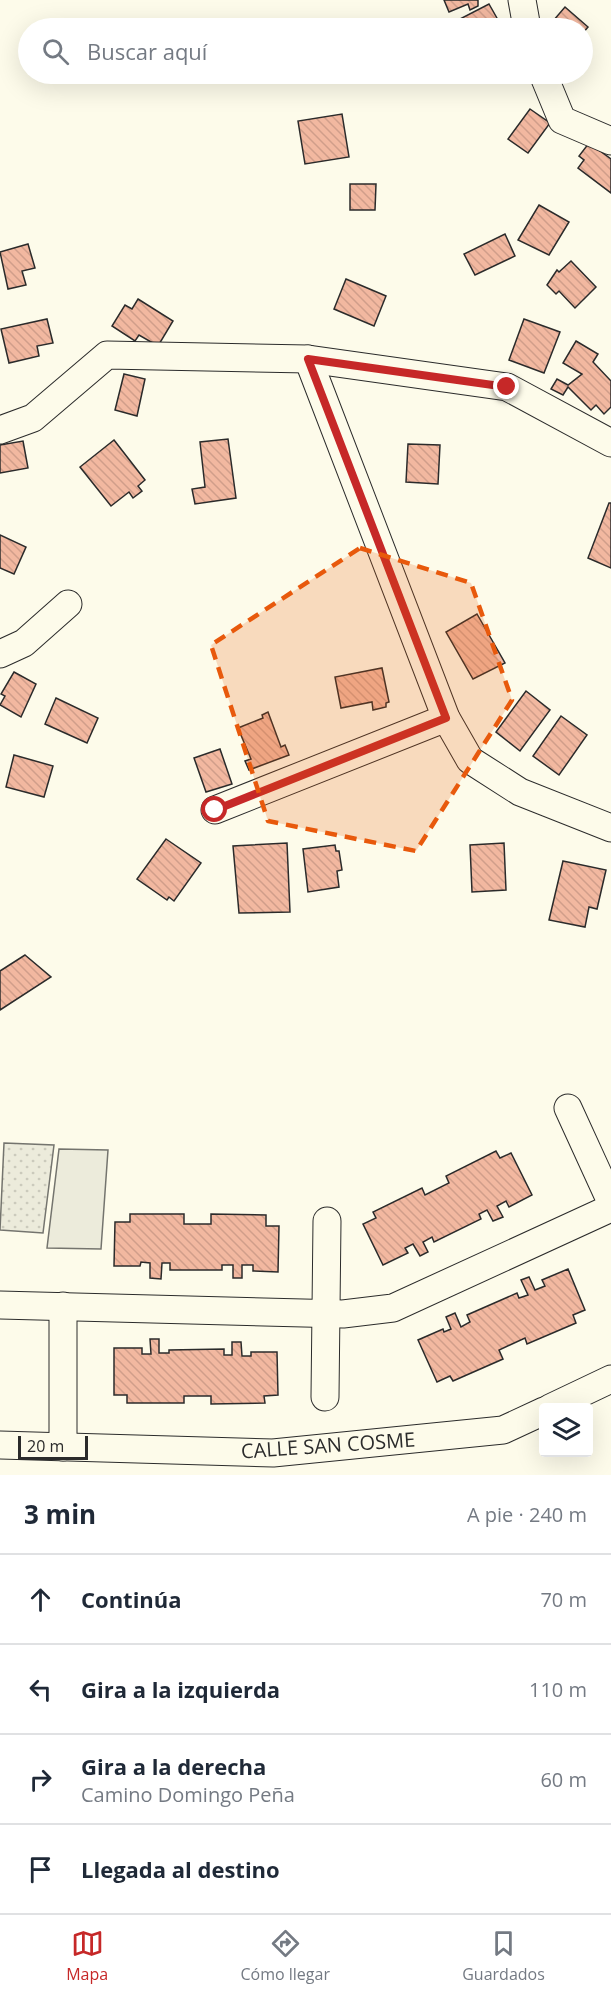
<!DOCTYPE html>
<html lang="es">
<meta charset="utf-8">
<style>
:root{--surface:#fff;--page:#f6f6f7;--text:#1f2937;--muted:#747a83;--line:#e0e1e3;--accent:#c62828}
body{margin:0;font-family:"Open Sans",sans-serif;background:var(--page);color:var(--text)}
.controls{position:absolute;right:18px;bottom:18px;display:grid;overflow:hidden;border-radius:6px;box-shadow:0 6px 24px #0002}
.controls button{width:54px;height:54px;display:grid;place-items:center;padding:0;border:0;border-bottom:2px solid var(--line);background:var(--surface);color:var(--text);font:30px sans-serif}
.scale{position:absolute;left:18px;bottom:15px;width:70px;box-sizing:border-box;padding-left:6px;border:3px solid #2b2b2b;border-top:0;font-size:16px;line-height:21px;white-space:nowrap;color:#2b2b2b;-webkit-text-stroke:4px #fdfbea;paint-order:stroke}
.stop{position:absolute;width:18px;height:18px;margin:-14px;border:4px solid #c62828;border-radius:50%;background:#fff}
.stop.end{background:#c62828;border-color:#fff;box-shadow:0 2px 6px #0008}
.list{margin:0;padding:0;list-style:none}
h2{display:flex;justify-content:space-between;align-items:center;height:78px;margin:0;padding:0 24px;font-size:26px}
h2 small{font-size:20px;font-weight:400;color:var(--muted)}
.list li{display:grid;grid-template-columns:39px 1fr auto;gap:18px;align-items:center;box-sizing:border-box;height:90px;padding:0 24px;border-top:2px solid var(--line)}
.list b{display:block;font-size:22px;white-space:nowrap}
.list p{margin:0;font-size:20px;white-space:nowrap;color:var(--muted)}
.list em{font-size:20px;font-style:normal;color:var(--muted)}
.icon{flex:none;width:33px;height:33px;fill:none;stroke:currentColor;stroke-width:2;stroke-linecap:round;stroke-linejoin:round}
.map{position:relative;flex:none;width:611px;height:1475px;overflow:hidden}
.search{position:absolute;background:var(--surface);box-shadow:0 6px 24px #0002;left:18px;right:18px;top:18px;height:66px;display:flex;align-items:center;gap:15px;box-sizing:border-box;padding:0 21px;border-radius:33px;color:var(--muted);font-size:22px}
.sheet{height:438px;background:var(--surface)}
nav{display:flex;justify-content:space-around;align-items:center;box-sizing:border-box;height:84px;border-top:2px solid var(--line);background:var(--surface);font-size:16px;color:var(--muted)}
nav a{display:grid;justify-items:center;gap:3px}
nav .on{color:var(--accent)}
.map>svg:first-child{display:block}
</style>
<div class="map">
<svg width="611" height="1475" viewBox="0 0 611 1475">
<defs>
<pattern id="park-dots" width="8" height="8" patternUnits="userSpaceOnUse" patternTransform="scale(1.5)"><rect width="8" height="8" fill="#ecebdb"/><path d="M2 2h.1M6 6h.1" fill="none" stroke="#cbcabc" stroke-width="1.8" stroke-linecap="round"/></pattern>
<pattern id="building-back-hatch" width="6" height="6" patternUnits="userSpaceOnUse" patternTransform="scale(1.5)"><rect width="6" height="6" fill="#f2b8a0"/><path d="M-1 5l2 2M0 0l6 6M5-1l2 2" fill="none" stroke="#d09e8a"/></pattern>
</defs>
<rect width="100%" height="100%" fill="#fdfbea"/>
<polygon fill="#ecebdb" stroke="#74746e" stroke-width="1.5" points="59,1149 108,1150 101,1249 47,1248"/>
<polygon fill="url(#park-dots)" stroke="#74746e" stroke-width="1.5" points="4,1143 54,1145 43,1233 0,1230"/>
<g fill="url(#building-back-hatch)" stroke="#2b2b2b" stroke-width="1.5">
<polygon points="444,0 478,0 478,6 470,10 468,4 449,12"/>
<polygon points="489,4 502,27 460,28 456,21"/>
<polygon points="565,7 588,27 582,34 582,28 547,28"/>
<polygon points="530,109 550,123 528,153 508,139"/>
<polygon points="342,114 349,157 305,164 298,121"/>
<polygon points="589,143 611,159 611,193 578,168 584,160 579,156"/>
<polygon points="350,184 376,184 375,210 350,210"/>
<polygon points="539,205 569,222 549,255 518,240"/>
<polygon points="505,234 515,256 475,275 464,254"/>
<polygon points="28,244 35,268 22,271 26,285 8,289 0,252"/>
<polygon points="571,261 596,287 575,308 559,291 556,294 547,285 557,270 559,272"/>
<polygon points="346,279 386,296 374,326 334,309"/>
<polygon points="138,299 173,321 158,346 139,335 135,341 112,326 125,305 132,309"/>
<polygon points="47,319 53,343 37,346 39,356 9,363 1,329"/>
<polygon points="524,319 560,332 544,373 509,360"/>
<polygon points="576,341 598,354 593,362 611,381 611,407 604,414 596,405 591,410 568,387 563,395 551,389 557,379 568,385 582,374 563,363"/>
<polygon points="124,374 145,379 137,416 115,410"/>
<polygon points="228,439 236,498 195,504 192,489 205,487 200,442"/>
<polygon points="114,440 145,480 138,486 142,491 133,498 129,492 111,506 80,467"/>
<polygon points="23,441 28,468 0,473 0,445"/>
<polygon points="408,444 440,445 438,484 406,482"/>
<polygon points="609,503 611,503 611,568 588,558"/>
<polygon points="0,535 26,547 14,574 0,568"/>
<polygon points="477,614 505,663 473,679 446,632"/>
<polygon points="382,668 389,702 386,703 386,707 373,710 372,702 341,708 335,677"/>
<polygon points="14,672 36,684 21,717 0,705 5,696 1,694"/>
<polygon points="526,691 550,710 520,751 496,732"/>
<polygon points="56,698 98,718 87,743 45,724"/>
<polygon points="268,712 281,747 285,745 289,755 249,770 245,761 251,759 238,728 263,718 262,715"/>
<polygon points="561,716 587,735 559,775 533,756"/>
<polygon points="220,749 232,784 206,792 194,758"/>
<polygon points="14,755 53,766 44,797 6,787"/>
<polygon points="166,839 201,863 174,901 169,897 167,900 137,879"/>
<polygon points="287,843 290,912 239,913 233,846"/>
<polygon points="504,843 506,890 472,892 470,845"/>
<polygon points="335,845 336,851 339,851 342,870 337,871 339,887 308,892 303,849"/>
<polygon points="563,861 606,870 597,909 589,907 585,927 549,920"/>
<polygon points="25,955 51,977 0,1010 0,971"/>
<polygon points="496,1151 500,1158 511,1153 532,1195 509,1207 506,1201 497,1206 503,1217 493,1221 487,1210 479,1214 481,1219 434,1242 432,1237 423,1242 428,1252 420,1256 413,1244 405,1248 408,1253 383,1265 363,1224 376,1218 373,1212 422,1188 425,1195 449,1183 446,1176"/>
<polygon points="130,1214 184,1214 184,1224 211,1224 211,1214 266,1215 266,1226 279,1226 278,1272 253,1271 253,1265 242,1265 242,1278 233,1278 233,1265 222,1265 222,1270 170,1270 170,1263 162,1263 161,1279 150,1278 150,1263 141,1262 140,1266 114,1266 115,1222 130,1222"/>
<polygon points="568,1269 585,1310 573,1315 576,1323 527,1344 525,1338 499,1350 503,1359 453,1381 450,1376 437,1382 418,1340 443,1329 444,1332 451,1329 446,1317 455,1313 461,1327 470,1322 467,1315 517,1293 519,1298 528,1295 521,1280 529,1277 535,1290 545,1286 542,1280"/>
<polygon points="150,1339 159,1339 159,1353 169,1353 169,1350 224,1349 224,1355 232,1355 232,1342 241,1342 242,1356 251,1356 251,1352 277,1352 278,1395 264,1396 265,1403 211,1404 211,1396 184,1396 184,1403 127,1403 127,1395 114,1395 114,1348 142,1348 142,1354 151,1354"/>
</g>
<g fill="none" stroke-linecap="round" stroke-linejoin="round">
<g stroke="#2b2b2b" stroke-width="29">
<g id="minor">
<polyline points="522,0 527,28"/>
<polyline points="543,74 562,120 611,141"/>
<polyline points="308,359 446,718 470,760 520,792 611,828"/>
<polyline points="0,430 33,418 107,355 308,359 507,387 611,443"/>
<polyline points="0,654 24,643 68,604"/>
<polyline points="215,810 446,718"/>
<polyline points="568,1108 611,1202"/>
<polyline points="0,1305 343,1314 393,1308 611,1208"/>
<polyline points="325,1397 327,1221"/>
<polyline points="550,1408 611,1379"/>
<polyline points="0,1445 273,1453 503,1430 544,1411"/>
<polyline points="63,1447 63,1306"/>
</g>
</g>
<use href="#minor" stroke="#fdfbea" stroke-width="27"/>
</g>
<g fill="none" stroke-linecap="round" stroke-linejoin="round">
<polyline stroke="#c62828" stroke-width="8" points="215,810 446,718 308,359 507,387"/>
</g>
<path fill="#e8590c" fill-opacity="0.2" stroke="#e8590c" stroke-width="4.5" stroke-dasharray="12 8" stroke-linejoin="round" d="M 360,548 L 471,583 L 512,700 L 416,851 L 268,821 L 211,645 Z"/>
<g text-anchor="middle" dominant-baseline="central" stroke-width="4.5" stroke-linejoin="round" paint-order="stroke">
<g font-size="20" fill="#2b2b2b" stroke="#fdfbea">
<text transform="translate(328 1445) rotate(-4)">CALLE SAN COSME</text>
</g>
</g>
</svg>
<div class="controls">
<button><svg class="icon" aria-label="layers" viewBox="0 0 24 24"><path d="M12 4l9 5-9 5-9-5zM3 14l9 5 9-5"/></svg></button>
</div>
<div class="scale">20 m</div>
<div class="stop" style="left:215px;top:810px"></div>
<div class="stop end" style="left:507px;top:387px"></div>
<div class="search"><svg class="icon" aria-label="search" viewBox="0 0 24 24"><circle cx="10" cy="10" r="6"/><path d="M15 15l6 6"/></svg>Buscar aquí</div>
</div>
<section class="sheet">
<h2>3 min<small>A pie · 240 m</small></h2>
<ul class="list">
<li><svg class="icon" aria-label="ahead" viewBox="0 0 24 24"><path d="M12 20V5M6 11l6-6 6 6"/></svg><div><b>Continúa</b></div><em>70 m</em></li>
<li><svg class="icon" aria-label="left" viewBox="0 0 24 24"><path d="M17 20v-9H6M10 6l-5 5 5 5"/></svg><div><b>Gira a la izquierda</b></div><em>110 m</em></li>
<li><svg class="icon" aria-label="right" viewBox="0 0 24 24"><path d="M7 20v-9h11M14 6l5 5-5 5"/></svg><div><b>Gira a la derecha</b><p>Camino Domingo Peña</p></div><em>60 m</em></li>
<li><svg class="icon" aria-label="arrive" viewBox="0 0 24 24"><path d="M6 21V4h12l-3 4 3 4H6"/></svg><div><b>Llegada al destino</b></div></li>
</ul>
</section>
<nav>
<a class="on"><svg class="icon" aria-label="map" viewBox="0 0 24 24"><path d="M3 6l6-2 6 2 6-2v14l-6 2-6-2-6 2zM9 4v14M15 6v14"/></svg>Mapa</a>
<a><svg class="icon" aria-label="directions" viewBox="0 0 24 24"><path d="M12 3l9 9-9 9-9-9zM9 14v-3h6M13 9l2 2-2 2"/></svg>Cómo llegar</a>
<a><svg class="icon" aria-label="saved" viewBox="0 0 24 24"><path d="M7 4h10v16l-5-4-5 4z"/></svg>Guardados</a>
</nav>
